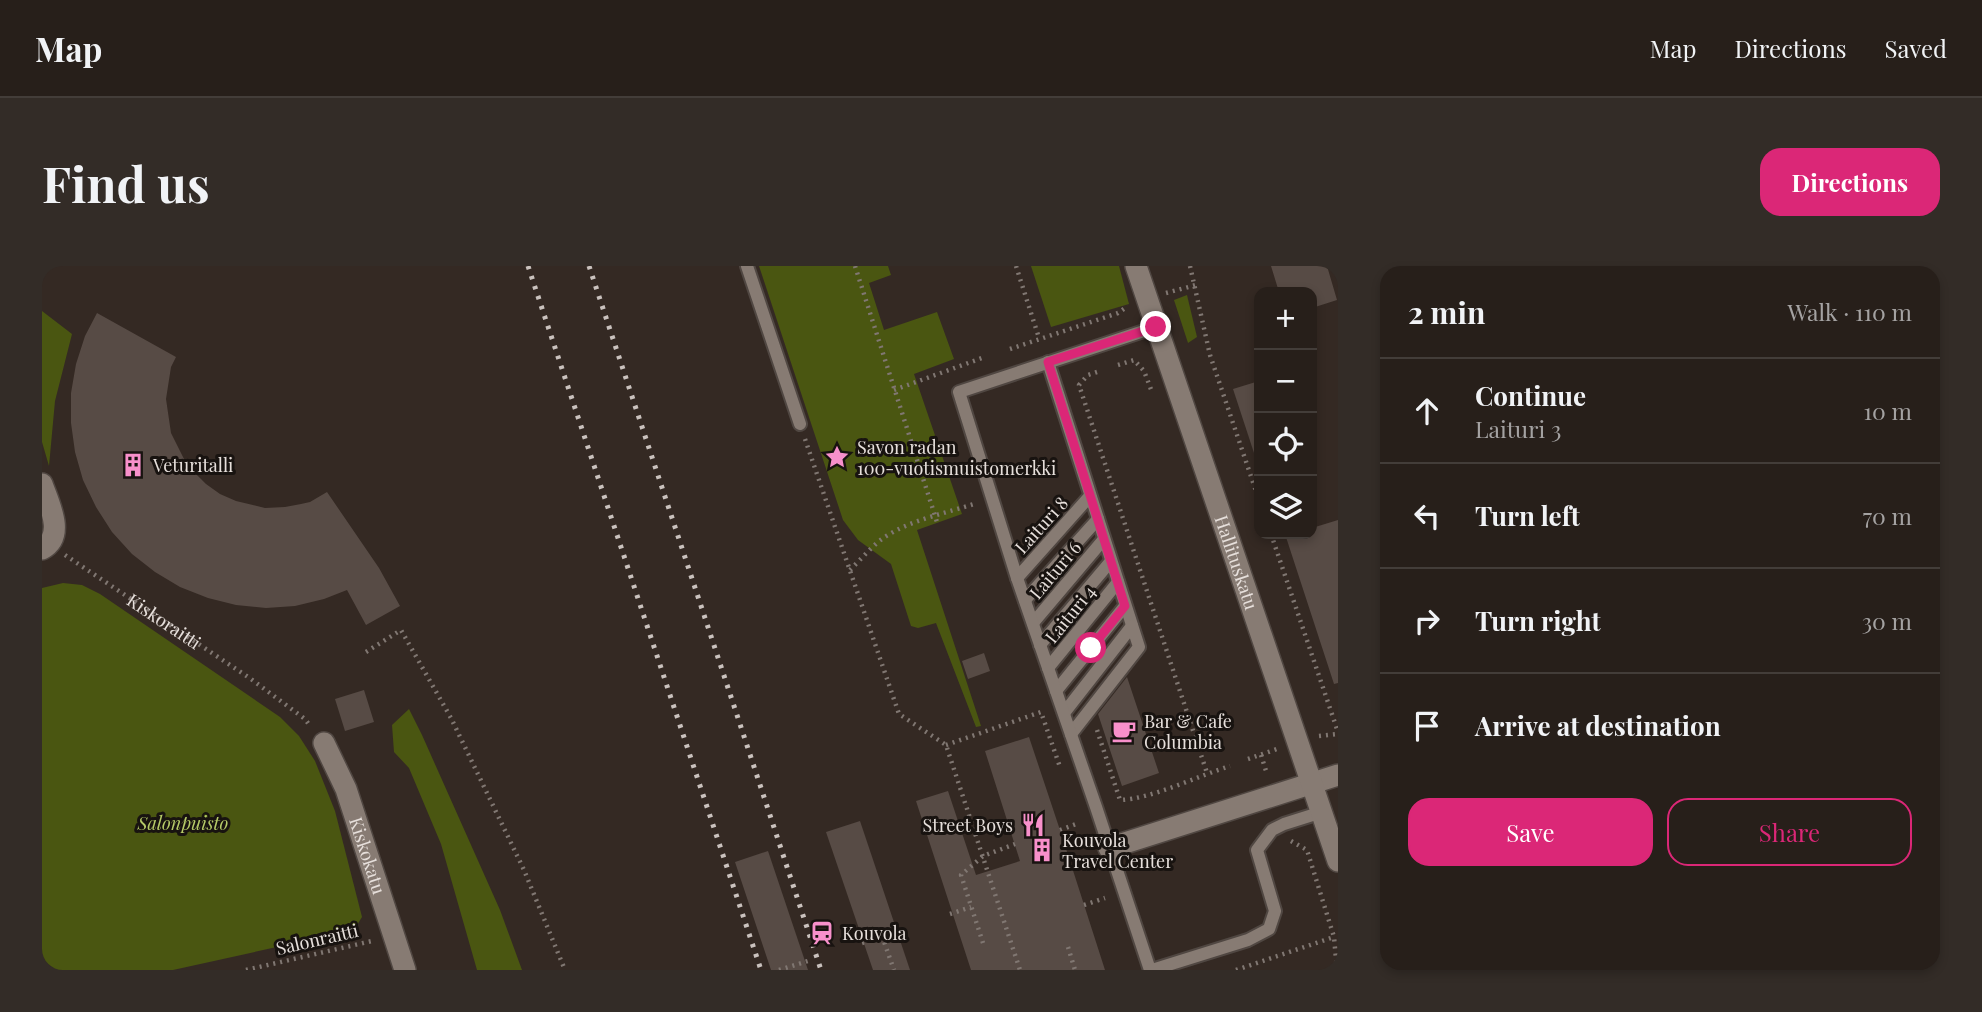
<!DOCTYPE html>
<meta charset="utf-8">
<style>
:root{--surface:#271f1a;--page:#332c27;--text:#f1f3f6;--muted:#a4a2a2;--line:#433d39;--accent:#db2777}
body{margin:0;font-family:"Playfair Display",serif;background:var(--page);color:var(--text)}
.controls{position:absolute;right:21px;top:21px;display:grid;overflow:hidden;border-radius:14px;box-shadow:0 4px 10px #0003}
.controls button{width:63px;height:63px;display:grid;place-items:center;padding:0;border:0;border-bottom:2px solid var(--line);background:var(--surface);color:var(--text);font:35px sans-serif}
.stop{position:absolute;width:21px;height:21px;margin:-16px;border:5px solid #db2777;border-radius:50%;background:#fff}
.stop.end{background:#db2777;border-color:#fff;box-shadow:0 2px 7px #0008}
.list{margin:0;padding:0;list-style:none}
h2{display:flex;justify-content:space-between;align-items:center;height:91px;margin:0;padding:0 28px;font-size:30px}
h2 small{font-size:23px;font-weight:400;color:var(--muted)}
.list li{display:grid;grid-template-columns:46px 1fr auto;gap:21px;align-items:center;box-sizing:border-box;height:105px;padding:0 28px;border-top:2px solid var(--line)}
.list b{display:block;font-size:26px;white-space:nowrap}
.list p{margin:0;font-size:23px;white-space:nowrap;color:var(--muted)}
.list em{font-size:23px;font-style:normal;color:var(--muted)}
.actions{display:flex;gap:14px;padding:21px 28px}
.actions a{flex:1;padding:16px 0;border:2px solid var(--accent);border-radius:21px;text-align:center;font-size:24px;color:var(--accent)}
.actions .main{background:var(--accent);color:#fff}
.icon{flex:none;width:38px;height:38px;fill:none;stroke:currentColor;stroke-width:2;stroke-linecap:round;stroke-linejoin:round}
.map{position:relative;flex:none;width:1296px;height:704px;overflow:hidden;border-radius:21px}
header{display:flex;align-items:center;gap:42px;box-sizing:border-box;height:98px;padding:0 35px;background:var(--surface);border-bottom:2px solid var(--line)}
header strong{font-size:33px}
nav{display:flex;gap:38px;margin-inline-start:auto;font-size:24px}
.intro{display:flex;align-items:center;justify-content:space-between;box-sizing:border-box;height:168px;padding:0 42px}
h1{margin:0;font-size:49px}
.button{padding:18px 32px;border-radius:21px;background:var(--accent);color:#fff;font-size:24px;font-weight:700}
main{display:flex;gap:42px;padding:0 42px}
aside{flex:1;background:var(--surface);border-radius:21px;box-shadow:0 4px 10px #0003}
.map>svg:first-child{display:block}
</style>
<header>
<strong>Map</strong>
<nav><a>Map</a><a>Directions</a><a>Saved</a></nav>
</header>
<div class="intro"><h1>Find us</h1><a class="button">Directions</a></div>
<main>
<div class="map">
<svg width="1296" height="704" viewBox="0 0 1296 704">
<rect width="100%" height="100%" fill="#342923"/>
<g fill="#4a5611">
<polygon points="717,0 846,0 849,9 827,17 842,64 895,46 912,93 872,108 920,248 875,264 939,460 934,461 894,357 876,362 869,360 849,298 816,274 801,254"/>
<polygon points="989,0 1077,0 1087,38 1009,61"/>
<polygon points="1145,29 1155,71 1146,77 1132,34"/>
<polygon points="0,45 30,68 13,135 7,200 0,176"/>
<polygon points="21,317 40,319 58,328 238,451 257,470 273,495 293,545 320,651 312,664 131,704 0,704 0,322"/>
<polygon points="367,443 380,469 458,644 480,704 435,704 399,578 367,502 352,486 350,459"/>
</g>
<g fill="#574b45">
<polygon points="1229,0 1285,0 1295,34 1270,42 1270,26 1237,26"/>
<polygon points="55,47 134,91 129,101 124,133 129,167 142,193 150,204 164,218 178,228 194,235 223,242 243,241 259,238 268,236 285,226 337,302 358,340 324,359 305,324 282,333 253,340 224,342 194,339 166,332 138,321 113,306 90,288 70,266 54,241 41,214 33,186 29,157 29,127 34,98 43,70"/>
<polygon points="1217,115 1217,190 1213,190 1191,123"/>
<polygon points="1021,248 998,273 993,257"/>
<polygon points="1296,254 1296,417 1292,418 1243,268 1270,268 1270,262"/>
<polygon points="942,387 948,405 926,413 920,395"/>
<polygon points="1085,411 1117,507 1080,520 1056,448"/>
<polygon points="322,424 332,456 303,465 293,433"/>
<polygon points="987,471 1018,564 1063,704 929,704 874,535 906,525 934,609 978,595 943,485"/>
<polygon points="818,555 868,704 831,704 784,566"/>
<polygon points="726,585 766,704 729,704 693,596"/>
</g>
<g fill="none" stroke-linecap="round" stroke-linejoin="round">
<g stroke="#504742" stroke-width="16">
<g id="lane">
<polyline points="705,0 758,158"/>
<polyline points="1006,96 1097,381 1029,468"/>
<polyline points="975,312 1048,230"/>
<polyline points="983,334 1056,253"/>
<polyline points="991,357 1062,273"/>
<polyline points="998,379 1069,295"/>
<polyline points="1006,402 1076,316"/>
<polyline points="1014,425 1083,340"/>
<polyline points="1022,447 1090,360"/>
<polyline points="1108,704 1054,541 975,312 917,126 1114,61"/>
<polyline points="1110,704 1206,674 1227,663 1233,645 1215,584 1230,564 1242,558 1280,546"/>
</g>
</g>
<g stroke="#504742" stroke-width="24">
<g id="street">
<path d="M 0,218 C 7,238 24,270 0,283"/>
<path id="s2" d="M 282,477 L 304,523 L 363,704"/>
<polyline points="1067,582 1296,509"/>
</g>
</g>
<g stroke="#504742" stroke-width="24">
<g id="secondary">
<path id="s3" d="M 1094,0 L 1296,595"/>
</g>
</g>
<g stroke="#807772" stroke-width="4.5" stroke-dasharray="2 5" stroke-linecap="butt">
<polyline points="813,0 895,256"/>
<polyline points="974,0 997,72"/>
<polyline points="1148,0 1168,89 1217,234"/>
<polyline points="1124,27 1154,19"/>
<polyline points="968,83 1076,47 1086,40"/>
<polyline points="1076,99 1092,94 1102,105 1110,126"/>
<polyline points="1055,106 1046,109 1037,119 1165,507"/>
<polyline points="852,124 940,92"/>
<polyline points="763,173 857,448 904,479 978,704"/>
<polyline points="1229,268 1296,466"/>
<path id="s1" d="M 23,289 L 209,413 L 263,453 L 268,460"/>
<path d="M 808,304 C 817,295 826,285 836,276 C 864,254 902,248 935,237"/>
<polyline points="324,386 359,364 409,452 482,604 523,704"/>
<path d="M 1055,464 L 1078,534 C 1109,533 1156,510 1188,500"/>
<polyline points="1277,470 1296,468"/>
<polyline points="904,479 999,446 1018,501"/>
<polyline points="1219,489 1225,508"/>
<polyline points="1206,493 1235,483"/>
<polyline points="1018,564 1037,557"/>
<polyline points="1249,575 1265,584 1292,671 1295,704"/>
<polyline points="1042,639 1063,632"/>
<polyline points="908,648 929,641"/>
<polyline points="840,670 852,704"/>
<polyline points="820,677 856,665"/>
<polyline points="941,677 919,609 941,590 973,578"/>
<polyline points="1026,681 1033,704"/>
<polyline points="204,704 330,675"/>
<polyline points="737,704 766,695"/>
<polyline points="1194,704 1292,671"/>
</g>
<use href="#lane" stroke="#877b73" stroke-width="12"/>
<use href="#street" stroke="#877b73" stroke-width="21"/>
<use href="#secondary" stroke="#877b73" stroke-width="21"/>
<g stroke="#cac2be" stroke-width="5" stroke-dasharray="3.5 7" stroke-linecap="butt">
<polyline points="486,0 719,704"/>
<polyline points="547,0 779,704"/>
</g>
</g>
<g fill="none" stroke-linecap="round" stroke-linejoin="round">
<polyline stroke="#db2777" stroke-width="9" points="1049,382 1083,340 1006,96 1114,61"/>
</g>
<defs>
<g id="sight-bare" transform="scale(1.89)"><path d="M0-6L1.8-2.2L6-1.7L2.9 1.2L3.7 5.4L0 3.3L-3.7 5.4L-2.9 1.2L-6-1.7L-1.8-2.2Z" fill="#f890cb" stroke="#181310" stroke-width="2.5" paint-order="stroke"/></g>
<g id="building-bare" transform="scale(1.89)"><path d="M-4-6H4V6H1V3H-1V6H-4ZM-2.5-4.3h1.7v1.8h-1.7ZM.8-4.3h1.7v1.8H.8ZM-2.5-1h1.7V.8h-1.7ZM.8-1h1.7V.8H.8Z" fill="#f890cb" stroke="#181310" stroke-width="2.5" paint-order="stroke"/></g>
<g id="cafe-bare" transform="scale(1.89)"><path d="M-5.5-4.5H6V0H3Q3 3.5 0 3.5H-2.5Q-5.5 3.5-5.5 0ZM3-3.2v2h1.7v-2ZM-6 4.5H4V6H-6Z" fill="#f890cb" stroke="#181310" stroke-width="2.5" paint-order="stroke"/></g>
<g id="restaurant-bare" transform="scale(1.89)"><path d="M-5-6h1v4h1v-4h1v4h1v-4h1v5L-1.5 .5V6h-2V.5L-5-1ZM5-6V6H3V1.5H1.5Q1.5-4 5-6Z" fill="#f890cb" stroke="#181310" stroke-width="2.5" paint-order="stroke"/></g>
<g id="station-bare" transform="scale(1.89)"><path d="M-3-6H3Q5-6 5-4V2Q5 4 3 4L4.5 6H3L1.5 4h-3L-3 6H-4.5L-3 4Q-5 4-5 2V-4Q-5-6-3-6ZM-3.5-4v3h7v-3ZM-3.5 1v1.5H-2V1ZM2 1v1.5H3.5V1Z" fill="#f890cb" stroke="#181310" stroke-width="2.5" paint-order="stroke"/></g>
</defs>
<g fill-rule="evenodd">
<use href="#sight-bare" x="795" y="191"/>
<use href="#building-bare" x="91" y="199"/>
<use href="#cafe-bare" x="1082" y="465"/>
<use href="#restaurant-bare" x="991" y="559"/>
<use href="#building-bare" x="1000" y="584"/>
<use href="#station-bare" x="780" y="667"/>
</g>
<g text-anchor="middle" dominant-baseline="central" stroke-width="6" stroke-linejoin="round" paint-order="stroke">
<g font-size="18" fill="#e6dfdb" stroke="#181310" text-anchor="start">
<text x="815" y="181">Savon radan<tspan x="815" dy="21">100-vuotismuistomerkki</tspan></text>
<text x="111" y="199">Veturitalli</text>
<text x="1102" y="455">Bar &amp; Cafe<tspan x="1102" dy="21">Columbia</tspan></text>
<text x="971" y="559" text-anchor="end">Street Boys</text>
<text x="1020" y="574">Kouvola<tspan x="1020" dy="21">Travel Center</tspan></text>
<text x="800" y="667">Kouvola</text>
</g>
<g font-size="18" fill="#e6dfdb" stroke="#181310">
<text transform="translate(999 259) rotate(-48)">Laituri 8</text>
<text stroke="none"><textPath href="#s3" startOffset="313">Hallituskatu</textPath></text>
<text transform="translate(1013 304) rotate(-50)">Laituri 6</text>
<text transform="translate(1028 348) rotate(-51)">Laituri 4</text>
<text stroke="none"><textPath href="#s1" startOffset="119">Kiskoraitti</textPath></text>
<text stroke="none"><textPath href="#s2" startOffset="121">Kiskokatu</textPath></text>
<text transform="translate(275 673) rotate(-13)">Salonraitti</text>
</g>
<g font-size="18" font-style="italic" fill="#b6cb68" stroke="#181310">
<text x="141" y="557">Salonpuisto</text>
</g>
</g>
</svg>
<div class="controls">
<button>+</button>
<button>−</button>
<button><svg class="icon" aria-label="locate" viewBox="0 0 24 24"><circle cx="12" cy="12" r="6"/><path d="M12 2v4M12 18v4M2 12h4M18 12h4"/></svg></button>
<button><svg class="icon" aria-label="layers" viewBox="0 0 24 24"><path d="M12 4l9 5-9 5-9-5zM3 14l9 5 9-5"/></svg></button>
</div>
<div class="stop" style="left:1049px;top:382px"></div>
<div class="stop end" style="left:1114px;top:61px"></div>
</div>
<aside>
<h2>2 min<small>Walk · 110 m</small></h2>
<ul class="list">
<li><svg class="icon" aria-label="ahead" viewBox="0 0 24 24"><path d="M12 20V5M6 11l6-6 6 6"/></svg><div><b>Continue</b><p>Laituri 3</p></div><em>10 m</em></li>
<li><svg class="icon" aria-label="left" viewBox="0 0 24 24"><path d="M17 20v-9H6M10 6l-5 5 5 5"/></svg><div><b>Turn left</b></div><em>70 m</em></li>
<li><svg class="icon" aria-label="right" viewBox="0 0 24 24"><path d="M7 20v-9h11M14 6l5 5-5 5"/></svg><div><b>Turn right</b></div><em>30 m</em></li>
<li><svg class="icon" aria-label="arrive" viewBox="0 0 24 24"><path d="M6 21V4h12l-3 4 3 4H6"/></svg><div><b>Arrive at destination</b></div></li>
</ul>
<div class="actions"><a class="main">Save</a><a>Share</a></div>
</aside>
</main>
